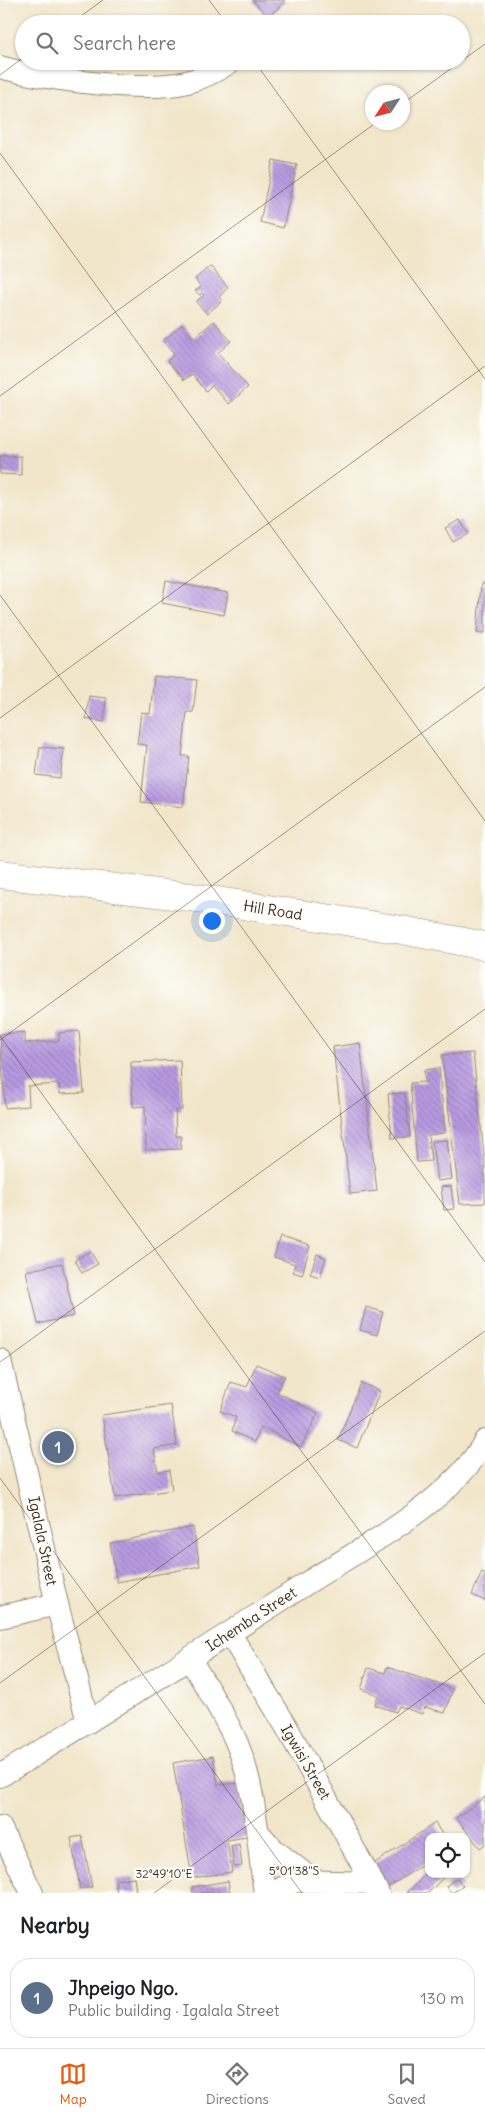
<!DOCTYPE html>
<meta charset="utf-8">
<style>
:root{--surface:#fff;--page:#f6f6f6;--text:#202124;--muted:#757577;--line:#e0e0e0;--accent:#ea580c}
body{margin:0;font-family:Delius,sans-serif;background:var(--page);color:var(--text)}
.controls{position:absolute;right:15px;bottom:15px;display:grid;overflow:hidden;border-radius:10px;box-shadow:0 1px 4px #0004}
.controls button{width:45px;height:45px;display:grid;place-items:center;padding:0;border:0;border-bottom:1px solid var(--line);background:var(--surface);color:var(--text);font:25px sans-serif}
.compass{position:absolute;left:365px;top:85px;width:45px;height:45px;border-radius:50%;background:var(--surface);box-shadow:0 1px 4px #0004;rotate:234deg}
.you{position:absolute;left:211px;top:920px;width:18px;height:18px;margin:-12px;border:4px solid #fff;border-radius:50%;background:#1a73e8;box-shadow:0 0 0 8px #1a73e833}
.badge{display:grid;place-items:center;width:32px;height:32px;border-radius:50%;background:var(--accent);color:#fff;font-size:16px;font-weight:700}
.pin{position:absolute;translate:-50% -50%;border:2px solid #fff;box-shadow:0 1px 5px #0006}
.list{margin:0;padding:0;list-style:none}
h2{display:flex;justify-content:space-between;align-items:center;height:65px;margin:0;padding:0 20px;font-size:21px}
h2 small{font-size:16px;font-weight:400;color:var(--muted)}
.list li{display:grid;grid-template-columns:32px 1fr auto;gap:15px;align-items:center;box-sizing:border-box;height:80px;margin:0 10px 10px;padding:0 10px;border:1px solid var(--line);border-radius:20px}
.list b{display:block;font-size:19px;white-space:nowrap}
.list p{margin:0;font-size:16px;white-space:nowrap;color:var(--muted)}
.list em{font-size:16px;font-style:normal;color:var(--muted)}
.icon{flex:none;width:28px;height:28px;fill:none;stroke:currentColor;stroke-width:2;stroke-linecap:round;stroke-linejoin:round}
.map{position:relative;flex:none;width:485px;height:1893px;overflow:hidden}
.search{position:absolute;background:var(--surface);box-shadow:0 1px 4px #0004;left:15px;right:15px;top:15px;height:55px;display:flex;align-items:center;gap:12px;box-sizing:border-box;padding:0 18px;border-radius:28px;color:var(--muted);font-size:19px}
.sheet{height:155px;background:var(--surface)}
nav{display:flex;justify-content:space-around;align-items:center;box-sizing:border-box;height:70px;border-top:1px solid var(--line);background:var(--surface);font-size:14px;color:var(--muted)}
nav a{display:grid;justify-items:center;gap:2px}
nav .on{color:var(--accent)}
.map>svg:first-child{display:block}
</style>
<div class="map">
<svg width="485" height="1893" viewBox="0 0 485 1893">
<defs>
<pattern id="building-back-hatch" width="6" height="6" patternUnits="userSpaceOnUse" patternTransform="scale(1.25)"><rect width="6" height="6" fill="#b89ae2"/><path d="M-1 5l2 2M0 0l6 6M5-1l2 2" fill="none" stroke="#977eb7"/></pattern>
</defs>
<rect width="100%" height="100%" fill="#fdfcf7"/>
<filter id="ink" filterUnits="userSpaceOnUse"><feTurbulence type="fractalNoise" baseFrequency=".02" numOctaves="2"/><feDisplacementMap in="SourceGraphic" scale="10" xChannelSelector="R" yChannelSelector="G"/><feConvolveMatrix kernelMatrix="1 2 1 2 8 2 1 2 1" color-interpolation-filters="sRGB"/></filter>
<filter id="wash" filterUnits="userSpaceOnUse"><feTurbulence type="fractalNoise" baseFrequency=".0096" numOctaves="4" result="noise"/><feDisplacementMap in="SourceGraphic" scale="20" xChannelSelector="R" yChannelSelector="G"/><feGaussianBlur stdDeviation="1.12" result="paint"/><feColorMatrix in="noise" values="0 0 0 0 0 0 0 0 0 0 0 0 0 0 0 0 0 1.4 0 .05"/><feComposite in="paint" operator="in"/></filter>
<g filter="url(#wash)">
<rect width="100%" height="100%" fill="#f1e6ca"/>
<g id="blocks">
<g fill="url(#building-back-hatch)">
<polygon points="252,0 283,0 285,2 268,17"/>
<polygon points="273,160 297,165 283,228 260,222"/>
<polygon points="210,266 228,287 219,297 222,301 207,314 196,302 204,295 202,293 200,295 195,291 201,287 195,279"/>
<polygon points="214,321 231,341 218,353 248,387 229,404 212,385 206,391 192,374 184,380 167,361 175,354 163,341 182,324 194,338"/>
<polygon points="0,456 21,456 21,475 0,474"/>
<polygon points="460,520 468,534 453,542 445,528"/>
<polygon points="166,581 228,593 224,615 162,603"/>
<polygon points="481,584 485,584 485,633 477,633"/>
<polygon points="154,676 197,680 193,712 187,712 182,756 189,756 183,807 141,802 147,745 137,744 141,712 150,714"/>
<polygon points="89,696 106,698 104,722 86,719"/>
<polygon points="40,747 64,749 60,778 36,775"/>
<polygon points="79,1031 84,1093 60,1094 59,1084 28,1086 29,1106 5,1108 0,1034 25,1032 25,1043 59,1041 59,1033"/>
<polygon points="360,1043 377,1191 350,1194 333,1047"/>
<polygon points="473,1053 485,1164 485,1203 460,1204 442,1055"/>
<polygon points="180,1060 182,1110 175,1110 176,1136 181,1136 181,1149 146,1150 145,1106 133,1107 131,1062"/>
<polygon points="439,1068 445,1133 428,1135 431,1161 417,1162 410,1083 425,1082 424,1070"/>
<polygon points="405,1093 410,1137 392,1138 388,1094"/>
<polygon points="447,1140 452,1179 437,1181 432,1141"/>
<polygon points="451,1186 454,1209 444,1210 441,1187"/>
<polygon points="280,1237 310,1246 302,1275 293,1272 295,1264 274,1257"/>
<polygon points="90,1251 98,1264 82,1273 75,1260"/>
<polygon points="317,1254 326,1258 320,1277 310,1274"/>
<polygon points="62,1263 74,1316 38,1324 26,1271"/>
<polygon points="366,1307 383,1312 377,1335 360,1330"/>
<polygon points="256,1364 285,1376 277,1392 318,1413 301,1447 261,1427 255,1442 232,1431 236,1417 220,1411 231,1382 247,1387"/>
<polygon points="361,1383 380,1391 357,1448 338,1440"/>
<polygon points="171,1405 177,1445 154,1449 158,1472 169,1470 172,1490 115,1498 102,1415"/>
<polygon points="193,1527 200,1566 117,1582 110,1543"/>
<polygon points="482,1572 485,1574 485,1601 472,1595"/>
<polygon points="387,1667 453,1689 445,1713 425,1707 422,1714 399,1706 396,1712 375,1705 378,1695 361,1689 368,1668 385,1673"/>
<polygon points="213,1756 218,1785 238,1783 247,1837 227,1840 232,1872 192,1878 173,1763"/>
<polygon points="485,1797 485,1844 480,1848 456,1818"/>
<polygon points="435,1823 444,1837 429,1837 429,1861 388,1887 372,1865"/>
<polygon points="82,1836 92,1887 80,1889 71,1838"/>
<polygon points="239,1844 242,1866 234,1867 231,1846"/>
<polygon points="429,1871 429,1874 447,1874 428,1893 407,1893"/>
<polygon points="134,1877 136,1893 117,1893 115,1880"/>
<polygon points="457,1878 463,1886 452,1893 446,1886"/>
<polygon points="228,1881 230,1893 193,1893 192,1887"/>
</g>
</g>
</g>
<g filter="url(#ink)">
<use href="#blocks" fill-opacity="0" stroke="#968874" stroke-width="1"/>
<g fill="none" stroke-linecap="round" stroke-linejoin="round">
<g stroke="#968874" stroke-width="24">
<g id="street">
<path d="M 0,67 C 43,79 144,93 187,82 C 204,78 218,70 232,61"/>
<polyline points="0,1360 57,1604 88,1722"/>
<polyline points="0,1617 57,1604"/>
<polyline points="230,1634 286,1726 378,1893"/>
<path d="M 190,1659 C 206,1687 226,1716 238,1746 C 256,1791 258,1845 265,1893"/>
<path d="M 0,1776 C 103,1713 206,1649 307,1583 C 365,1546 451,1502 485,1441"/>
<polyline points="0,1827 32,1893"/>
<polyline points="257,1831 274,1850 312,1880"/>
<polyline points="274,1893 295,1881 373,1883"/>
</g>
</g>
<g stroke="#968874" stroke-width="29">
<polyline id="secondary" points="0,874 198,898 402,930 485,946"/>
</g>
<use href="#street" stroke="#fff" stroke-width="22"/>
<use href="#secondary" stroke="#fff" stroke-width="28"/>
</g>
</g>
<path fill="none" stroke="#3b2a1e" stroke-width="1" stroke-opacity="0.45" d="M 209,0 L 227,24M 70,24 L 103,0M 254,61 L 485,379M 0,75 L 24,57M 402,104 L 485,44M 0,153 L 485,821M 0,396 L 377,122M 0,595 L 485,1262M 0,718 L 485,366M 0,1036 L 485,1704M 0,1040 L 485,687M 0,1362 L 485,1009M 0,1478 L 302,1893M 0,1683 L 485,1331M 154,1893 L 485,1653"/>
<g text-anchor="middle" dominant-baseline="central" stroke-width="4.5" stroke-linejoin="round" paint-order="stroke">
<g font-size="15" fill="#3b2a1e" stroke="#fdfcf7">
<text transform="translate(273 910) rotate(9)">Hill Road</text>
<text transform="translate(43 1541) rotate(78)">Igalala Street</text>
<text transform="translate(251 1619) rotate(-33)">Ichemba Street</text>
<text transform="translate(306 1762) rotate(60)">Igwisi Street</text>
</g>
</g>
<g font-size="12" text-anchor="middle" fill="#3b2a1e" stroke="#fdfcf7" stroke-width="4.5" stroke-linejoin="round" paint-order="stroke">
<text x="294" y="1875">5°01'38"S</text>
<text x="164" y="1878">32°49'10"E</text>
</g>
</svg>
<div class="controls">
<button><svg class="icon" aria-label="locate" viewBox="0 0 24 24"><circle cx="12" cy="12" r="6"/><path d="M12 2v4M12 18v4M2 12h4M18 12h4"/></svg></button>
</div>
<svg class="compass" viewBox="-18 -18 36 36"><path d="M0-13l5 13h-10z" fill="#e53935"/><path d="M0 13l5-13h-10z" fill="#757577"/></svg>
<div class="you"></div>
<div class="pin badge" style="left:58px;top:1447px;background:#5c6f8a">1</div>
<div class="search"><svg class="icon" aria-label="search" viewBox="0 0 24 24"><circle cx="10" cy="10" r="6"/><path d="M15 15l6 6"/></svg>Search here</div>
</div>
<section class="sheet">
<h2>Nearby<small></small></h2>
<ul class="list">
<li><span class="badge" style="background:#5c6f8a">1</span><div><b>Jhpeigo Ngo.</b><p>Public building · Igalala Street</p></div><em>130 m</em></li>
</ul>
</section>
<nav>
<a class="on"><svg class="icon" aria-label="map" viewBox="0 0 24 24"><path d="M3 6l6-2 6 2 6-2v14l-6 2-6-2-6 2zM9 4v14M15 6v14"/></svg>Map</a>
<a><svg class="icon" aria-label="directions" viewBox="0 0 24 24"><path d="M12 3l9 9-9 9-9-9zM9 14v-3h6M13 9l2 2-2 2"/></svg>Directions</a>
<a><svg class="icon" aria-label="saved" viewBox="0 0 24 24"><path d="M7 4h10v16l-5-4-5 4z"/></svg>Saved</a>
</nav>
